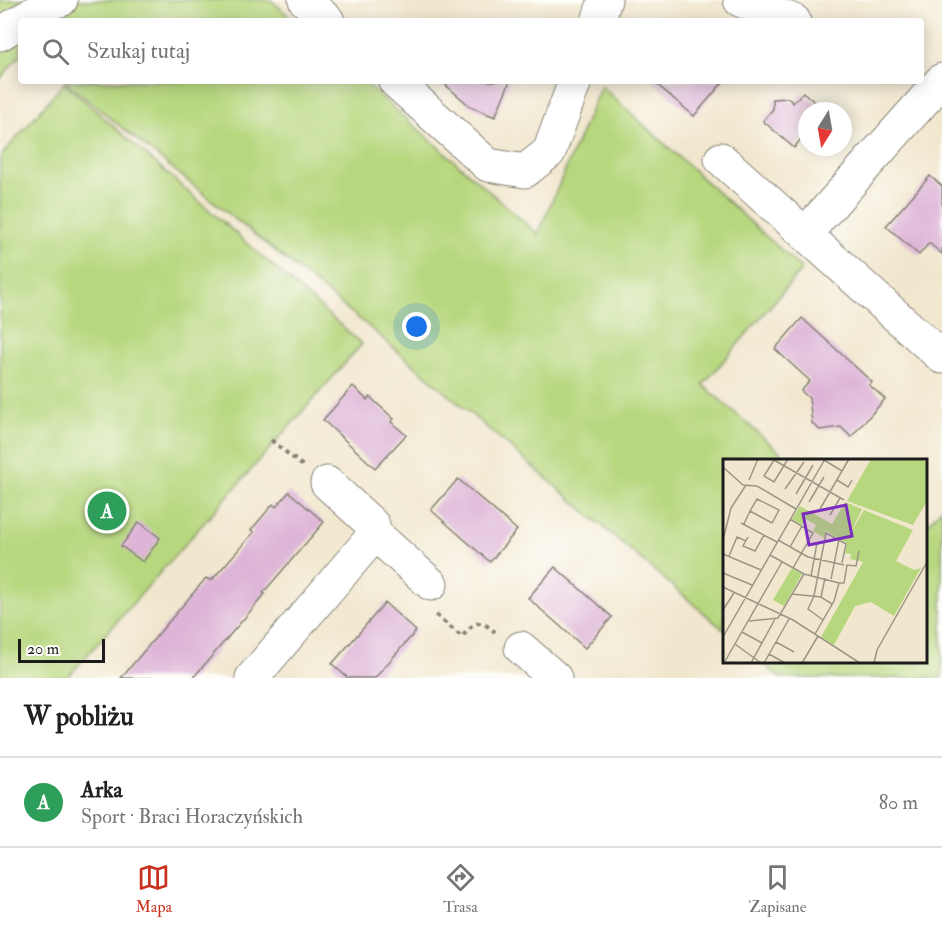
<!DOCTYPE html>
<html lang="pl">
<meta charset="utf-8">
<style>
:root{--surface:#fff;--page:#f6f6f6;--text:#202124;--muted:#757577;--line:#e0e0e0;--accent:#c8321e}
body{margin:0;font-family:"IM FELL Double Pica",serif;background:var(--page);color:var(--text)}
.compass{position:absolute;left:798px;top:102px;width:54px;height:54px;border-radius:50%;background:var(--surface);box-shadow:0 3px 15px #0003;rotate:191deg}
.scale{position:absolute;left:18px;bottom:15px;width:87px;box-sizing:border-box;padding-left:6px;border:3px solid #1c1c1c;border-top:0;font-size:16px;line-height:21px;white-space:nowrap;color:#1c1c1c;-webkit-text-stroke:4px #fdfcf7;paint-order:stroke}
.you{position:absolute;left:417px;top:327px;width:21px;height:21px;margin:-15px;border:4px solid #fff;border-radius:50%;background:#1a73e8;box-shadow:0 0 0 9px #1a73e833}
.badge{display:grid;place-items:center;width:39px;height:39px;border-radius:50%;background:var(--accent);color:#fff;font-size:20px;font-weight:700}
.pin{position:absolute;translate:-50% -50%;border:3px solid #fff;box-shadow:0 2px 6px #0006}
.list{margin:0;padding:0;list-style:none}
h2{display:flex;justify-content:space-between;align-items:center;height:78px;margin:0;padding:0 24px;font-size:26px}
h2 small{font-size:20px;font-weight:400;color:var(--muted)}
.list li{display:grid;grid-template-columns:39px 1fr auto;gap:18px;align-items:center;box-sizing:border-box;height:90px;padding:0 24px;border-top:2px solid var(--line)}
.list b{display:block;font-size:22px;white-space:nowrap}
.list p{margin:0;font-size:20px;white-space:nowrap;color:var(--muted)}
.list em{font-size:20px;font-style:normal;color:var(--muted)}
.icon{flex:none;width:33px;height:33px;fill:none;stroke:currentColor;stroke-width:2;stroke-linecap:round;stroke-linejoin:round}
.map{position:relative;flex:none;width:942px;height:678px;overflow:hidden}
.search{position:absolute;background:var(--surface);box-shadow:0 3px 15px #0003;left:18px;right:18px;top:18px;height:66px;display:flex;align-items:center;gap:15px;box-sizing:border-box;padding:0 21px;border-radius:6px;color:var(--muted);font-size:22px}
.sheet{height:168px;background:var(--surface)}
nav{display:flex;justify-content:space-around;align-items:center;box-sizing:border-box;height:84px;border-top:2px solid var(--line);background:var(--surface);font-size:16px;color:var(--muted)}
nav a{display:grid;justify-items:center;gap:3px}
nav .on{color:var(--accent)}
.map>svg:first-child{display:block}
</style>
<div class="map">
<svg width="942" height="678" viewBox="0 0 942 678">
<rect width="100%" height="100%" fill="#fdfcf7"/>
<filter id="ink" filterUnits="userSpaceOnUse"><feTurbulence type="fractalNoise" baseFrequency=".0167" numOctaves="2"/><feDisplacementMap in="SourceGraphic" scale="12" xChannelSelector="R" yChannelSelector="G"/><feConvolveMatrix kernelMatrix="1 2 1 2 8 2 1 2 1" color-interpolation-filters="sRGB"/></filter>
<filter id="wash" filterUnits="userSpaceOnUse"><feTurbulence type="fractalNoise" baseFrequency=".008" numOctaves="4" result="noise"/><feDisplacementMap in="SourceGraphic" scale="24" xChannelSelector="R" yChannelSelector="G"/><feGaussianBlur stdDeviation="1.35" result="paint"/><feColorMatrix in="noise" values="0 0 0 0 0 0 0 0 0 0 0 0 0 0 0 0 0 1.4 0 .05"/><feComposite in="paint" operator="in"/></filter>
<g filter="url(#wash)">
<rect width="100%" height="100%" fill="#f1e7ce"/>
<g fill="#b7d77e" stroke="#6a7a4d" stroke-width="1.5">
<polygon points="0,0 271,0 295,21 21,21 21,54 0,79"/>
<polygon points="64,81 363,81 538,234 601,86 802,269 703,385 789,460 724,460 724,630 368,326"/>
<polygon points="64,83 362,344 67,678 0,678 0,157"/>
<polygon points="942,508 942,678 780,678 761,662 926,662 926,526"/>
</g>
<g id="blocks">
<g fill="#deb5d8">
<polygon points="441,81 510,81 495,117 471,107"/>
<polygon points="653,81 724,81 694,116"/>
<polygon points="803,92 824,110 807,111 807,131 794,148 763,121 773,109 773,99 788,98 793,103"/>
<polygon points="930,176 942,186 942,254 929,243 919,255 886,226"/>
<polygon points="802,318 872,382 869,385 885,399 851,437 841,427 820,430 812,423 809,398 801,391 810,381 775,349"/>
<polygon points="353,386 367,400 370,397 394,419 391,422 406,435 375,468 323,420"/>
<polygon points="458,479 517,530 490,562 431,510"/>
<polygon points="289,492 324,522 263,593 265,594 193,678 121,678 206,578 211,581 254,532 251,530 273,504 276,507"/>
<polygon points="139,522 160,538 143,562 121,546"/>
<polygon points="555,567 612,617 585,648 528,598"/>
<polygon points="385,603 416,631 375,678 348,678 332,664"/>
</g>
</g>
</g>
<g filter="url(#ink)">
<use href="#blocks" fill-opacity="0" stroke="#868275" stroke-width="1.5"/>
<g fill="none" stroke-linecap="round" stroke-linejoin="round">
<g stroke="#868275" stroke-width="35">
<g id="minor">
<polyline points="305,0 328,21"/>
<polyline points="740,0 794,21"/>
<polyline points="598,21 605,0"/>
<polyline points="0,34 52,2 61,0"/>
<polyline points="942,80 805,234 942,357"/>
<polyline points="395,81 488,165 525,171 549,152 575,81"/>
<polyline points="721,159 805,234"/>
<polyline points="327,483 373,525 375,534 431,584"/>
<polyline points="521,648 555,678"/>
<polyline points="252,678 375,534"/>
</g>
</g>
<g stroke="#868275" stroke-width="4" stroke-dasharray="4.5 4.5" stroke-linecap="butt">
<polyline points="271,440 303,466"/>
<path d="M 436,615 L 462,637 C 475,621 479,618 495,632"/>
</g>
<use href="#minor" stroke="#fff" stroke-width="33"/>
</g>
</g>
<g transform="translate(723 459)">
<rect width="204" height="204" fill="#f1e7ce"/>
<path d="M 148,0 L 198,0 L 204,4 L 204,42 L 190,66 L 124,42 ZM 122,43 L 139,50 L 127,75 L 141,51 L 190,71 L 173,102 L 191,111 L 198,109 L 171,157 L 148,143 L 132,147 L 111,186 L 98,178 L 140,103 L 127,100 L 128,95 L 122,94 L 124,84 L 103,72 L 101,79 L 90,72 L 93,66 L 83,60 L 79,66 L 69,60 L 77,47 L 109,65 ZM 69,109 L 79,115 L 61,147 L 50,141 Z" fill="#b7d77e"/>
<path fill="none" stroke="#9c9687" stroke-width="1.5" d="M 51,1 L 121,41M 51,1 L 41,17 L 51,23 L 65,0M 101,1 L 119,12M 0,8 L 20,26 L 34,27 L 73,50M 26,21 L 35,0M 114,21 L 125,28 L 129,21M 62,30 L 81,3M 73,35 L 90,6M 86,43 L 101,18M 97,50 L 126,0M 107,56 L 117,39M 67,60 L 90,74 L 70,109M 18,64 L 54,83M 21,65 L 27,52 L 34,40 L 56,51 L 49,64 L 27,52M 25,78 L 20,87 L 32,92 L 41,76M 0,81 L 8,49 L 23,26M 55,81 L 85,98 L 121,106M 67,88 L 79,67M 0,95 L 38,111M 47,96 L 81,115 L 116,124M 6,97 L 14,78 L 23,82M 0,114 L 29,126M 88,117 L 94,84M 108,120 L 116,80M 0,128 L 70,161 L 137,204M 69,135 L 98,138 L 109,145M 98,138 L 102,119M 0,151 L 11,134M 100,161 L 85,150 L 91,137 L 103,74 L 123,85 L 119,104M 26,162 L 55,159 L 81,115M 19,173 L 39,184M 92,175 L 111,142 L 116,124 L 121,124 L 124,106 L 133,107 L 136,92M 0,178 L 102,0M 53,183 L 71,193M 12,185 L 38,204M 46,195 L 62,204M 1,204 L 59,103M 28,204 L 52,160M 41,204 L 66,160M 79,204 L 95,177M 151,204 L 154,191 L 204,103"/>
<path fill="#7b2cbf" fill-opacity="0.15" stroke="#7b2cbf" stroke-width="3" d="M 123,46 L 129,77 L 86,86 L 80,55 Z"/>
<rect width="204" height="204" fill="none" stroke="#1c1c1c" stroke-width="3"/>
</g>
</svg>
<svg class="compass" viewBox="-18 -18 36 36"><path d="M0-13l5 13h-10z" fill="#e53935"/><path d="M0 13l5-13h-10z" fill="#757577"/></svg>
<div class="scale">20 m</div>
<div class="you"></div>
<div class="pin badge" style="left:107px;top:511px;background:#2e9e5b">A</div>
<div class="search"><svg class="icon" aria-label="search" viewBox="0 0 24 24"><circle cx="10" cy="10" r="6"/><path d="M15 15l6 6"/></svg>Szukaj tutaj</div>
</div>
<section class="sheet">
<h2>W pobliżu<small></small></h2>
<ul class="list">
<li><span class="badge" style="background:#2e9e5b">A</span><div><b>Arka</b><p>Sport · Braci Horaczyńskich</p></div><em>80 m</em></li>
</ul>
</section>
<nav>
<a class="on"><svg class="icon" aria-label="map" viewBox="0 0 24 24"><path d="M3 6l6-2 6 2 6-2v14l-6 2-6-2-6 2zM9 4v14M15 6v14"/></svg>Mapa</a>
<a><svg class="icon" aria-label="directions" viewBox="0 0 24 24"><path d="M12 3l9 9-9 9-9-9zM9 14v-3h6M13 9l2 2-2 2"/></svg>Trasa</a>
<a><svg class="icon" aria-label="saved" viewBox="0 0 24 24"><path d="M7 4h10v16l-5-4-5 4z"/></svg>Zapisane</a>
</nav>
